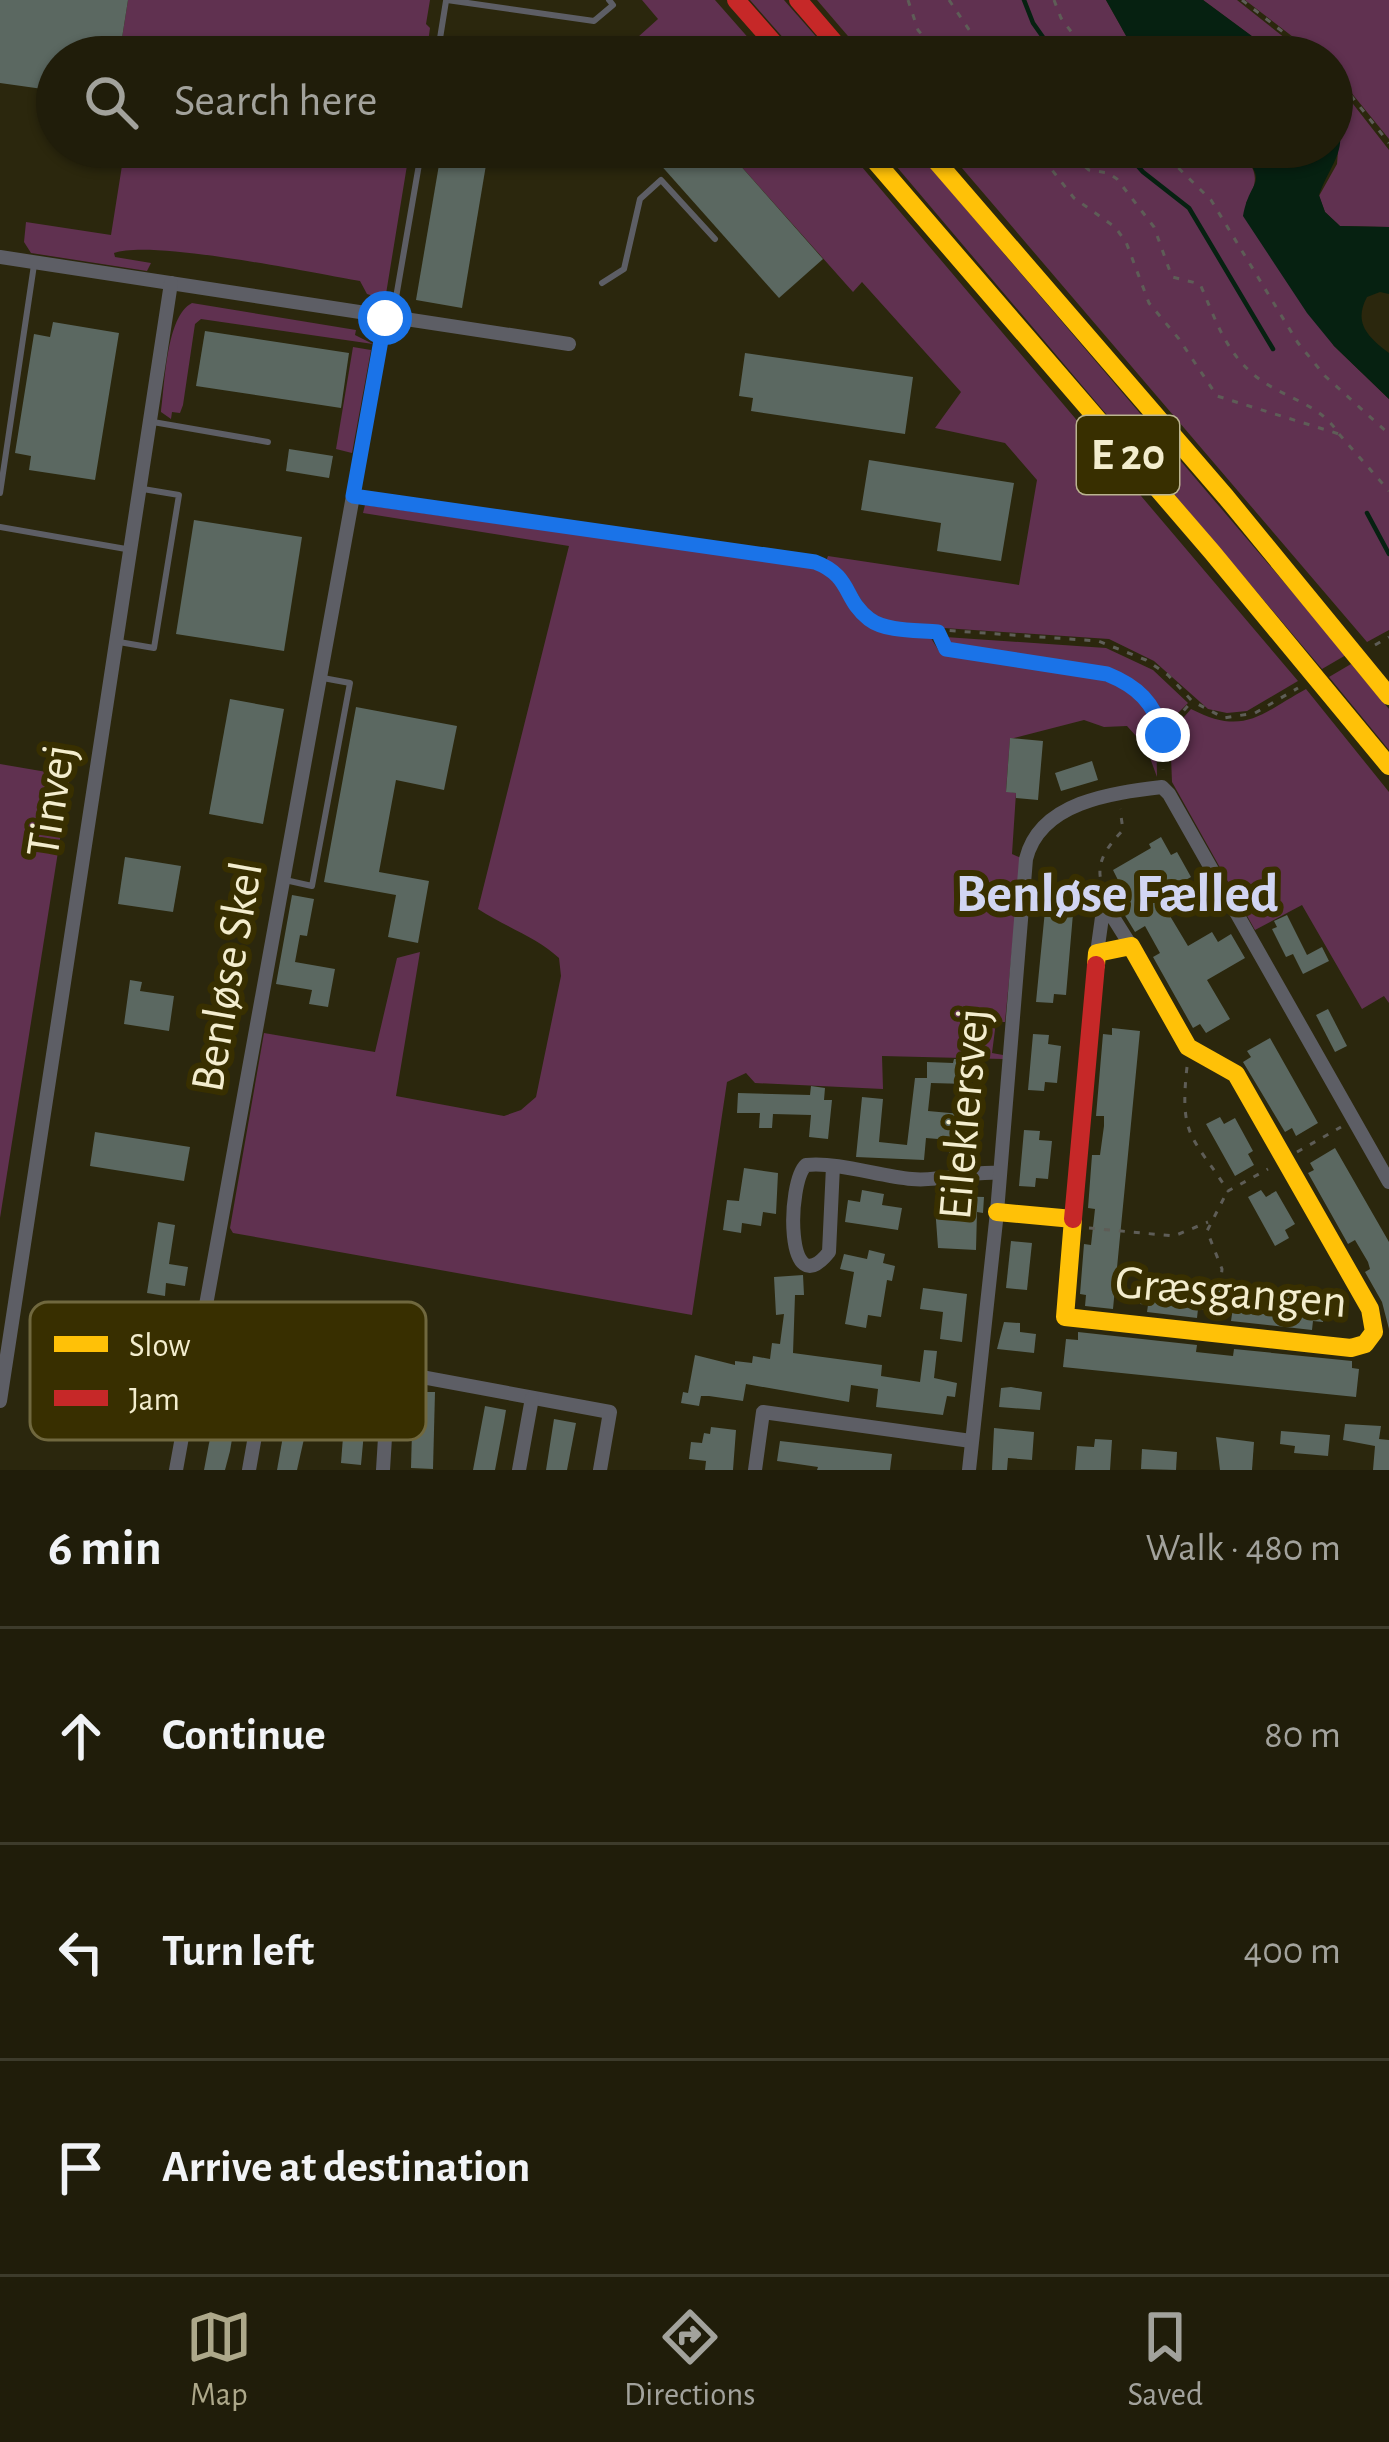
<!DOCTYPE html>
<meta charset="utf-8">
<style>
:root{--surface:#201d0a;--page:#282613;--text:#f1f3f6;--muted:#a2a29c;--line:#3d3b2b;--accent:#ada88a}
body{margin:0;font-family:"Alegreya Sans",sans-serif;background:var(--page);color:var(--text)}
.stop{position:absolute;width:36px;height:36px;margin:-27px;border:9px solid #1a73e8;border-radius:50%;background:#fff}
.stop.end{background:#1a73e8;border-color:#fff;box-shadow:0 3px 12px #0008}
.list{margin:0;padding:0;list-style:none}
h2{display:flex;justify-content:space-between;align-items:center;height:156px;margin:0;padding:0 48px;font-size:51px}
h2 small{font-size:39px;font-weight:400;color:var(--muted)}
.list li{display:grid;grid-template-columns:78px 1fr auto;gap:36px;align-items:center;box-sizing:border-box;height:216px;padding:0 48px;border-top:3px solid var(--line)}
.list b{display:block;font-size:45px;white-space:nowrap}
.list em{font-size:39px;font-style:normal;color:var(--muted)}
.icon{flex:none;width:66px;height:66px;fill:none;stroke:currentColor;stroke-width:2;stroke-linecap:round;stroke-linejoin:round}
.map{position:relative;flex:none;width:1389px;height:1470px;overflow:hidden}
.search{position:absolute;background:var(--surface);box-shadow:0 3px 9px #0004;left:36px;right:36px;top:36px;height:132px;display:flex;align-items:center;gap:30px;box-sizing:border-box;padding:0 42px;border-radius:66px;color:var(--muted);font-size:45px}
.sheet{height:804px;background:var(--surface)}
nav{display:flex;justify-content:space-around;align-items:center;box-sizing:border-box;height:168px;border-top:3px solid var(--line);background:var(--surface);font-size:33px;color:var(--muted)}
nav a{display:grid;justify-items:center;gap:6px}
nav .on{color:var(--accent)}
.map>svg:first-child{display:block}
</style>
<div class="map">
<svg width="1389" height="1470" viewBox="0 0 1389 1470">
<rect width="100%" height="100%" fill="#2b270d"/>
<g fill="#603150">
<polygon points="128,0 430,0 426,24 430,28 426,57 119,57"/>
<polygon points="642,0 715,0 765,57 640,57 628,46 658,19"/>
<polygon points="750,0 784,0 834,57 800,57"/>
<polygon points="817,0 1106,0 1138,57 866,57"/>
<polygon points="1203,0 1237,0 1309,57 1280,57"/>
<polygon points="1245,0 1389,0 1389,139 1332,69 1332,57 1319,57"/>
<polygon points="1332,77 1389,150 1389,227 1340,226 1325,212 1319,196 1337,164 1340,125 1332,112"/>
<path d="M 92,147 L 410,147 L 385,300 L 375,306 L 377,297 L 367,294 L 360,281 C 311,273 152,239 114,253 L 115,257 L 151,263 L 147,271 L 31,253 L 24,242 L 26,222 L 111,235 L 124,153 Z"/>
<polygon points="724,147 845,147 1298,681 1247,711 1227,713 1208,709 1154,661 1109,639 899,625 871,616 847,577 826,561 828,556 1019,585 1037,480 1005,443 935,428 961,392 862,282 853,292"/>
<polygon points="880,147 913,147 1346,655 1322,669"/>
<path d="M 944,147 L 1236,147 C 1255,168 1262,176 1246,203 L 1334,346 L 1389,399 L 1389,630 L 1367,642 Z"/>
<path d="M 192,303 L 356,330 L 355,335 L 373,344 L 201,319 L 195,324 L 183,405 L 180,413 L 172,412 L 171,419 L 161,412 C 165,384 166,316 192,303 Z"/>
<polygon points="353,347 371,350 352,453 336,449"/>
<path d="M 365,505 L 823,569 C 840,579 843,589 852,606 C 867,635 901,634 929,635 L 939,651 L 946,654 L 1093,677 L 1131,690 L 1156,722 L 1157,777 L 1146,747 L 1127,726 L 1104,727 L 1084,720 L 1010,739 L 1006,791 L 1016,793 L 1012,854 L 1021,858 L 1005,1022 L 996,1022 L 992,1053 L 1003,1055 L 1003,1059 L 882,1056 L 883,1089 L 755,1083 L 746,1073 L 727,1082 L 692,1315 L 233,1233 L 230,1228 L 264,1033 L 375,1052 L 397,958 L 420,952 L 396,1096 L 504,1116 L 521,1110 L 536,1097 L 561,976 L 559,958 C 538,938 504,926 478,909 L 569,546 L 363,513 Z"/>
<path d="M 945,637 L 1106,648 L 1153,670 L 1188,703 L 1167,724 C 1151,698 1137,682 1107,671 L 966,648 L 949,644 Z"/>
<polygon points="1351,664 1389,709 1389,750 1329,677"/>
<path d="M 1306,689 L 1389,792 L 1389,1003 L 1384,996 L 1362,1009 L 1302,905 L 1255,930 L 1172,782 L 1170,733 L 1191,709 C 1244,736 1259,715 1306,689 Z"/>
<polygon points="0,764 70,776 0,1218"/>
</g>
<g fill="#062111">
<polygon points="1106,0 1203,0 1280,57 1138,57"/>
<path d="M 1332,112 C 1352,147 1331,162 1319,195 L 1325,212 L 1340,226 L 1389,227 L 1389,294 L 1380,292 L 1367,297 C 1353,323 1368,337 1389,353 L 1389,399 L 1334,346 L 1307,313 L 1243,216 C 1250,176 1272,186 1236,147 L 1332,147 Z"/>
</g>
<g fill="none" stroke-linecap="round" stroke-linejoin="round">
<g stroke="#062111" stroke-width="4.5">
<polyline points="1024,0 1033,23 1057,57"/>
<polyline points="1121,147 1143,172 1189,208 1273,349"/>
<polyline points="1367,513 1389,554"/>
</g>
</g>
<g fill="#5b6861">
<polygon points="0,0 128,0 119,57 57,57 57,91 0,83"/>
<polygon points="442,147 489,147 462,308 416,300"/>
<polygon points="676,147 724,147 823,259 779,298 658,162"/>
<polygon points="53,322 119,333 95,480 29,470 31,456 15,453 34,334 50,337"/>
<polygon points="205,331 349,353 341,408 196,386"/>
<polygon points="745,353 913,377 905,434 751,411 753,398 739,396"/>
<polygon points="289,449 333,456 329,478 286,471"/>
<polygon points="869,460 1014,483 1001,561 937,551 941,523 861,510"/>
<polygon points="194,520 302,537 284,651 176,634"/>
<polygon points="230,699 284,709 263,824 209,814"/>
<polygon points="356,707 457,726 444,790 396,780 379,872 429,881 418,943 388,937 396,895 324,882"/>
<polygon points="1010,738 1043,741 1038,800 1016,798 1016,793 1006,792"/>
<polygon points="1092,761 1098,780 1061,791 1055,773"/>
<polygon points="1161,837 1171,855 1177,852 1191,877 1177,885 1186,900 1167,911 1188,946 1212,932 1218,942 1231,934 1245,958 1207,980 1230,1019 1206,1033 1200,1024 1193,1028 1153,957 1160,953 1145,926 1135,932 1107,886 1118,880 1113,870 1151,848 1149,844"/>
<polygon points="125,857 181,866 173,912 118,904"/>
<polygon points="1047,890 1063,891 1062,900 1074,902 1066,995 1054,994 1053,1003 1036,1002"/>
<polygon points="292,895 314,899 307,936 300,935 295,962 335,969 328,1007 309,1004 312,990 276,984"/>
<polygon points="1287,915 1307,955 1322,947 1329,961 1303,974 1293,954 1286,957 1272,929 1277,927 1274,921"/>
<polygon points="130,980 142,982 140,991 174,996 169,1031 124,1024"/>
<polygon points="1328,1009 1347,1046 1335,1052 1316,1015"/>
<polygon points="1112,1028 1140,1031 1113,1309 1085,1306 1086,1295 1080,1294 1084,1244 1091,1245 1095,1209 1088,1208 1092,1155 1100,1155 1104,1126 1104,1116 1096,1116 1103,1034 1112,1035"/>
<polygon points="1033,1034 1049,1035 1048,1044 1061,1046 1057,1083 1045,1082 1044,1091 1028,1090"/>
<polygon points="1270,1038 1318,1123 1296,1136 1292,1128 1285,1132 1243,1062 1251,1057 1247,1051"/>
<polygon points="954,1059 965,1059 967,1084 931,1083 928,1111 961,1114 962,1097 981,1099 978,1126 970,1125 967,1154 949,1153 950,1140 926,1138 924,1160 856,1157 862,1097 883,1099 879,1142 907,1145 915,1078 927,1078 927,1062 953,1063"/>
<polygon points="811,1086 825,1088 824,1100 832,1100 828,1139 809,1137 811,1115 773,1114 772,1128 759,1128 760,1113 737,1113 738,1093 810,1095"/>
<polygon points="1220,1117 1224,1124 1235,1118 1253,1151 1248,1154 1254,1165 1235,1176 1206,1124"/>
<polygon points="1024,1130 1040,1131 1039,1140 1052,1141 1048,1179 1036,1178 1035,1187 1019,1186"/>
<polygon points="95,1132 190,1147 184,1181 90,1166"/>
<polygon points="1335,1148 1389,1242 1389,1329 1382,1302 1365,1272 1370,1269 1368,1262 1355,1240 1348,1244 1308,1173 1314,1170 1310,1163"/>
<polygon points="744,1168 778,1173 776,1214 763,1212 761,1226 742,1223 741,1233 723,1230 727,1200 739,1201"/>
<polygon points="862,1190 884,1194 882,1205 902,1208 898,1230 845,1222 848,1200 860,1202"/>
<polygon points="1261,1190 1266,1197 1276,1191 1295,1224 1285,1230 1289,1238 1275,1246 1248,1197"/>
<polygon points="951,1196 984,1197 983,1213 977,1212 976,1250 938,1248 935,1206 950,1206"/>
<polygon points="158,1222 175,1225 169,1264 188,1267 185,1286 166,1283 165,1296 147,1293"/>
<polygon points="1011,1241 1032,1243 1027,1290 1006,1288"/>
<polygon points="869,1250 885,1254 883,1263 895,1266 892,1281 887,1280 881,1317 868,1315 866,1328 845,1324 854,1272 840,1269 844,1254 867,1259"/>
<polygon points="803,1275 804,1295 795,1295 793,1353 882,1365 881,1376 920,1382 924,1350 937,1351 934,1378 957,1383 955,1397 947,1396 943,1415 876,1407 878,1389 851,1385 849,1402 746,1384 743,1401 709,1396 701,1396 699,1406 681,1403 683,1392 688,1393 695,1355 735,1365 735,1361 752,1363 753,1356 770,1359 772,1343 780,1344 784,1314 776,1315 774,1277"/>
<polygon points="1144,1275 1326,1295 1323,1322 1313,1321 1312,1330 1231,1321 1232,1314 1198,1309 1197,1318 1147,1312 1148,1305 1140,1304"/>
<polygon points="923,1288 967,1294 962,1342 940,1339 943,1312 920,1309"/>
<polygon points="1004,1322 1020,1323 1020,1332 1036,1334 1034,1353 997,1349"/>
<polygon points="1078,1332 1197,1345 1196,1352 1233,1356 1234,1349 1352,1361 1352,1368 1359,1369 1356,1397 1063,1367 1066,1339 1078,1340"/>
<polygon points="224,1364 244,1368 230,1451 225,1470 204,1470"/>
<polygon points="294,1374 315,1378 308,1421 297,1470 277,1470"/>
<polygon points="347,1385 368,1388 361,1465 341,1463"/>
<polygon points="1011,1387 1042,1392 1040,1410 999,1407 1001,1388"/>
<polygon points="413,1392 435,1392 433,1469 411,1468"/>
<polygon points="485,1406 506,1410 504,1422 495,1470 473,1470"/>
<polygon points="554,1419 576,1423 567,1470 546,1470"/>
<polygon points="1345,1424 1381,1426 1379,1439 1389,1440 1389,1470 1373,1470 1375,1446 1343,1440"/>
<polygon points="711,1427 736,1430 733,1470 705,1470 706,1461 689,1459 691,1442 702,1443 704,1433 710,1434"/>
<polygon points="994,1428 1034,1432 1032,1460 1008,1458 1007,1470 992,1470"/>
<polygon points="1281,1431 1330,1435 1328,1456 1294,1453 1295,1446 1280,1444"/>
<polygon points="1216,1437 1254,1442 1252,1470 1220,1470"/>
<polygon points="1095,1439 1112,1440 1110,1470 1075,1470 1077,1446 1094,1447"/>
<polygon points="780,1441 892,1454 890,1470 817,1470 818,1467 777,1461"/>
<polygon points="1142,1449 1177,1452 1176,1470 1141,1469"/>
</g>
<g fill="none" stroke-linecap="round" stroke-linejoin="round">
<g stroke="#5e5d57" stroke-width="3" stroke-dasharray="6 9" stroke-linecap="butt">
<polyline points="908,0 918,30 940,57"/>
<polyline points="949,0 976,40 999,57"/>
<polyline points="1054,0 1061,18 1090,57"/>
<polyline points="1242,0 1315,57"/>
<polyline points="1332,72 1389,143"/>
<path d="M 1034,147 L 1074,198 L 1115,227 L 1126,242 L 1149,303 L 1179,339 L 1217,396 L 1339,434 C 1318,401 1280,398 1253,374 C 1224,349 1215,318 1200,284 L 1172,277 L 1154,227 L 1117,179 L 1108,173 L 1089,170 L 1061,147"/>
<polyline points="1157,147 1211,200 1298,343 1325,376 1389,434"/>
<polyline points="1339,434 1389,491"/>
<polyline points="356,483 383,333"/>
<path d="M 366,498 L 815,562 C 853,577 850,610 884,626 L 1098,641 L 1146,660 L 1168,675 L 1192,701 L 1224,718 L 1255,713 L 1298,688"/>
<path d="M 939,634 L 946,649 L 1107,674 C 1153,692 1165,723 1163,770"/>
<polyline points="1375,645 1389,637"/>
<polyline points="1164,733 1192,701"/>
<path d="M 1105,891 C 1092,866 1106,848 1123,830 L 1120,809"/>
<path d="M 1187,1067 C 1179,1138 1193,1136 1228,1191 L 1268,1169"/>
<polyline points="1297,1152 1341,1127"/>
<polyline points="1089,1228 1174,1236 1208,1222"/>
<polyline points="1217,1317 1222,1269 1207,1231 1227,1192"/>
</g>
<g stroke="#5d5e65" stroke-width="6">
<polyline points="447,0 594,21 613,5 609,0"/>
<polyline points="437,57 446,1"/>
<polyline points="602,283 624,269 640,199 661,180 715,239"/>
<polyline points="393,315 422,147"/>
<polyline points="153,422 268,442"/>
<polyline points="0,493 34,265"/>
<polyline points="0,527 126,549"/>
<polyline points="119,642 154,648 179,495 143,489"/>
<polyline points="285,880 312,886 350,683 323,678"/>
</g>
<g stroke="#5d5e65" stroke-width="14">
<polyline points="0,257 569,344"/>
<polyline points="1097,953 1104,903 1131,946"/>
<path d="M 833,1166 L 829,1252 C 785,1307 787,1182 806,1165 C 841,1162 877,1176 912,1179 C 940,1182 969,1171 998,1173"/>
<polyline points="201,1336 610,1412 600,1470"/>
<polyline points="0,1401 171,283"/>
<polyline points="176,1470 353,496"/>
<polyline points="249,1470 270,1351"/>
<polyline points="383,1470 389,1373"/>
<polyline points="519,1470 532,1398"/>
<polyline points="755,1470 763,1412 971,1441"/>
<path d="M 969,1470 L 997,1212 L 1026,859 C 1040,802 1111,793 1162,787 L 1169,794 L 1389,1182"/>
</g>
<g stroke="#ffc107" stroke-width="18">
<polyline points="863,147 1212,552 1389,766"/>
<polyline points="924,147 1226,497 1389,696"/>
<polyline points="997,1212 1073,1219 1065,1317 1351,1348 1365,1344 1374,1332 1370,1309 1236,1074 1188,1047 1131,946 1097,953 1096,965"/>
</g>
<g stroke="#c62828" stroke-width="18">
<polyline points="736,0 786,57"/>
<polyline points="798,0 847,57"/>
<polyline points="1073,1219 1096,965"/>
</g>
</g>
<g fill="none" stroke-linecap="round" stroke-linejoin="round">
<path stroke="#1a73e8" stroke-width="15" d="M 385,318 L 353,496 L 815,562 C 852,576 843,599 869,619 C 886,632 918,630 938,632 L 946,649 L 1107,674 C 1137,686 1155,703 1163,735"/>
</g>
<g text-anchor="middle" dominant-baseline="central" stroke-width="12" stroke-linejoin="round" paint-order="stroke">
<rect fill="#382f00" stroke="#bbb490" stroke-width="3" x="1077" y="416" width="102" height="78" rx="9"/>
<g font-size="45" font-weight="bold" fill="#f3edce">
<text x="1128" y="455">E 20</text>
</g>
<g font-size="48" fill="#f3edce" stroke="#382f00">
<text transform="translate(52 801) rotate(-81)">Tinvej</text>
<text transform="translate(228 977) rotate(-80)">Benløse Skel</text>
<text transform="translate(965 1114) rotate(-85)">Eilekiersvej</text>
<text transform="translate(1231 1293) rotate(5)">Græsgangen</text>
</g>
<g font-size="54" font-weight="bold" fill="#d1d5f2" stroke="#382f00">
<text x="1117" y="895">Benløse Fælled</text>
</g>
</g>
<rect x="30" y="1302" width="396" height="138" rx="18" fill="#382f00" stroke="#70683e" stroke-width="3"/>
<rect x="54" y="1336" width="54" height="16" fill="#ffc107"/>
<rect x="54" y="1390" width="54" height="16" fill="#c62828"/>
<g font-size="33" fill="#f3edce">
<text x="129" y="1356">Slow</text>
<text x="129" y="1410">Jam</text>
</g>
</svg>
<div class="stop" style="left:385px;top:318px"></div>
<div class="stop end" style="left:1163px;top:735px"></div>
<div class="search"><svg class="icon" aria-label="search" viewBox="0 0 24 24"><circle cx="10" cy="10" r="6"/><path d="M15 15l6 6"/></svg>Search here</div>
</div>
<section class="sheet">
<h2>6 min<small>Walk · 480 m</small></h2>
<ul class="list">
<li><svg class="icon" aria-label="ahead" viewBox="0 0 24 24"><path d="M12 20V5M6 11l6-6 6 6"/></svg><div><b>Continue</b></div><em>80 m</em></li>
<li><svg class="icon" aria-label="left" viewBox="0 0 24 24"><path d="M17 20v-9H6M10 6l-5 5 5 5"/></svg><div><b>Turn left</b></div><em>400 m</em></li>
<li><svg class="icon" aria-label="arrive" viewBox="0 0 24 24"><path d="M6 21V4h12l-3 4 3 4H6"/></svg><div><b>Arrive at destination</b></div></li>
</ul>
</section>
<nav>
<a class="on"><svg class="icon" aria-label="map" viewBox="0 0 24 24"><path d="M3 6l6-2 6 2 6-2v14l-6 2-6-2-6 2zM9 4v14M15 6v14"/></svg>Map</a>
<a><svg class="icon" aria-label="directions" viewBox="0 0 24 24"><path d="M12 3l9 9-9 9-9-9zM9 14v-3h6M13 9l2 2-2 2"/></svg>Directions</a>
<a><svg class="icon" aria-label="saved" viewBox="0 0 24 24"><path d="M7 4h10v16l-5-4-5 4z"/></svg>Saved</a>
</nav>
